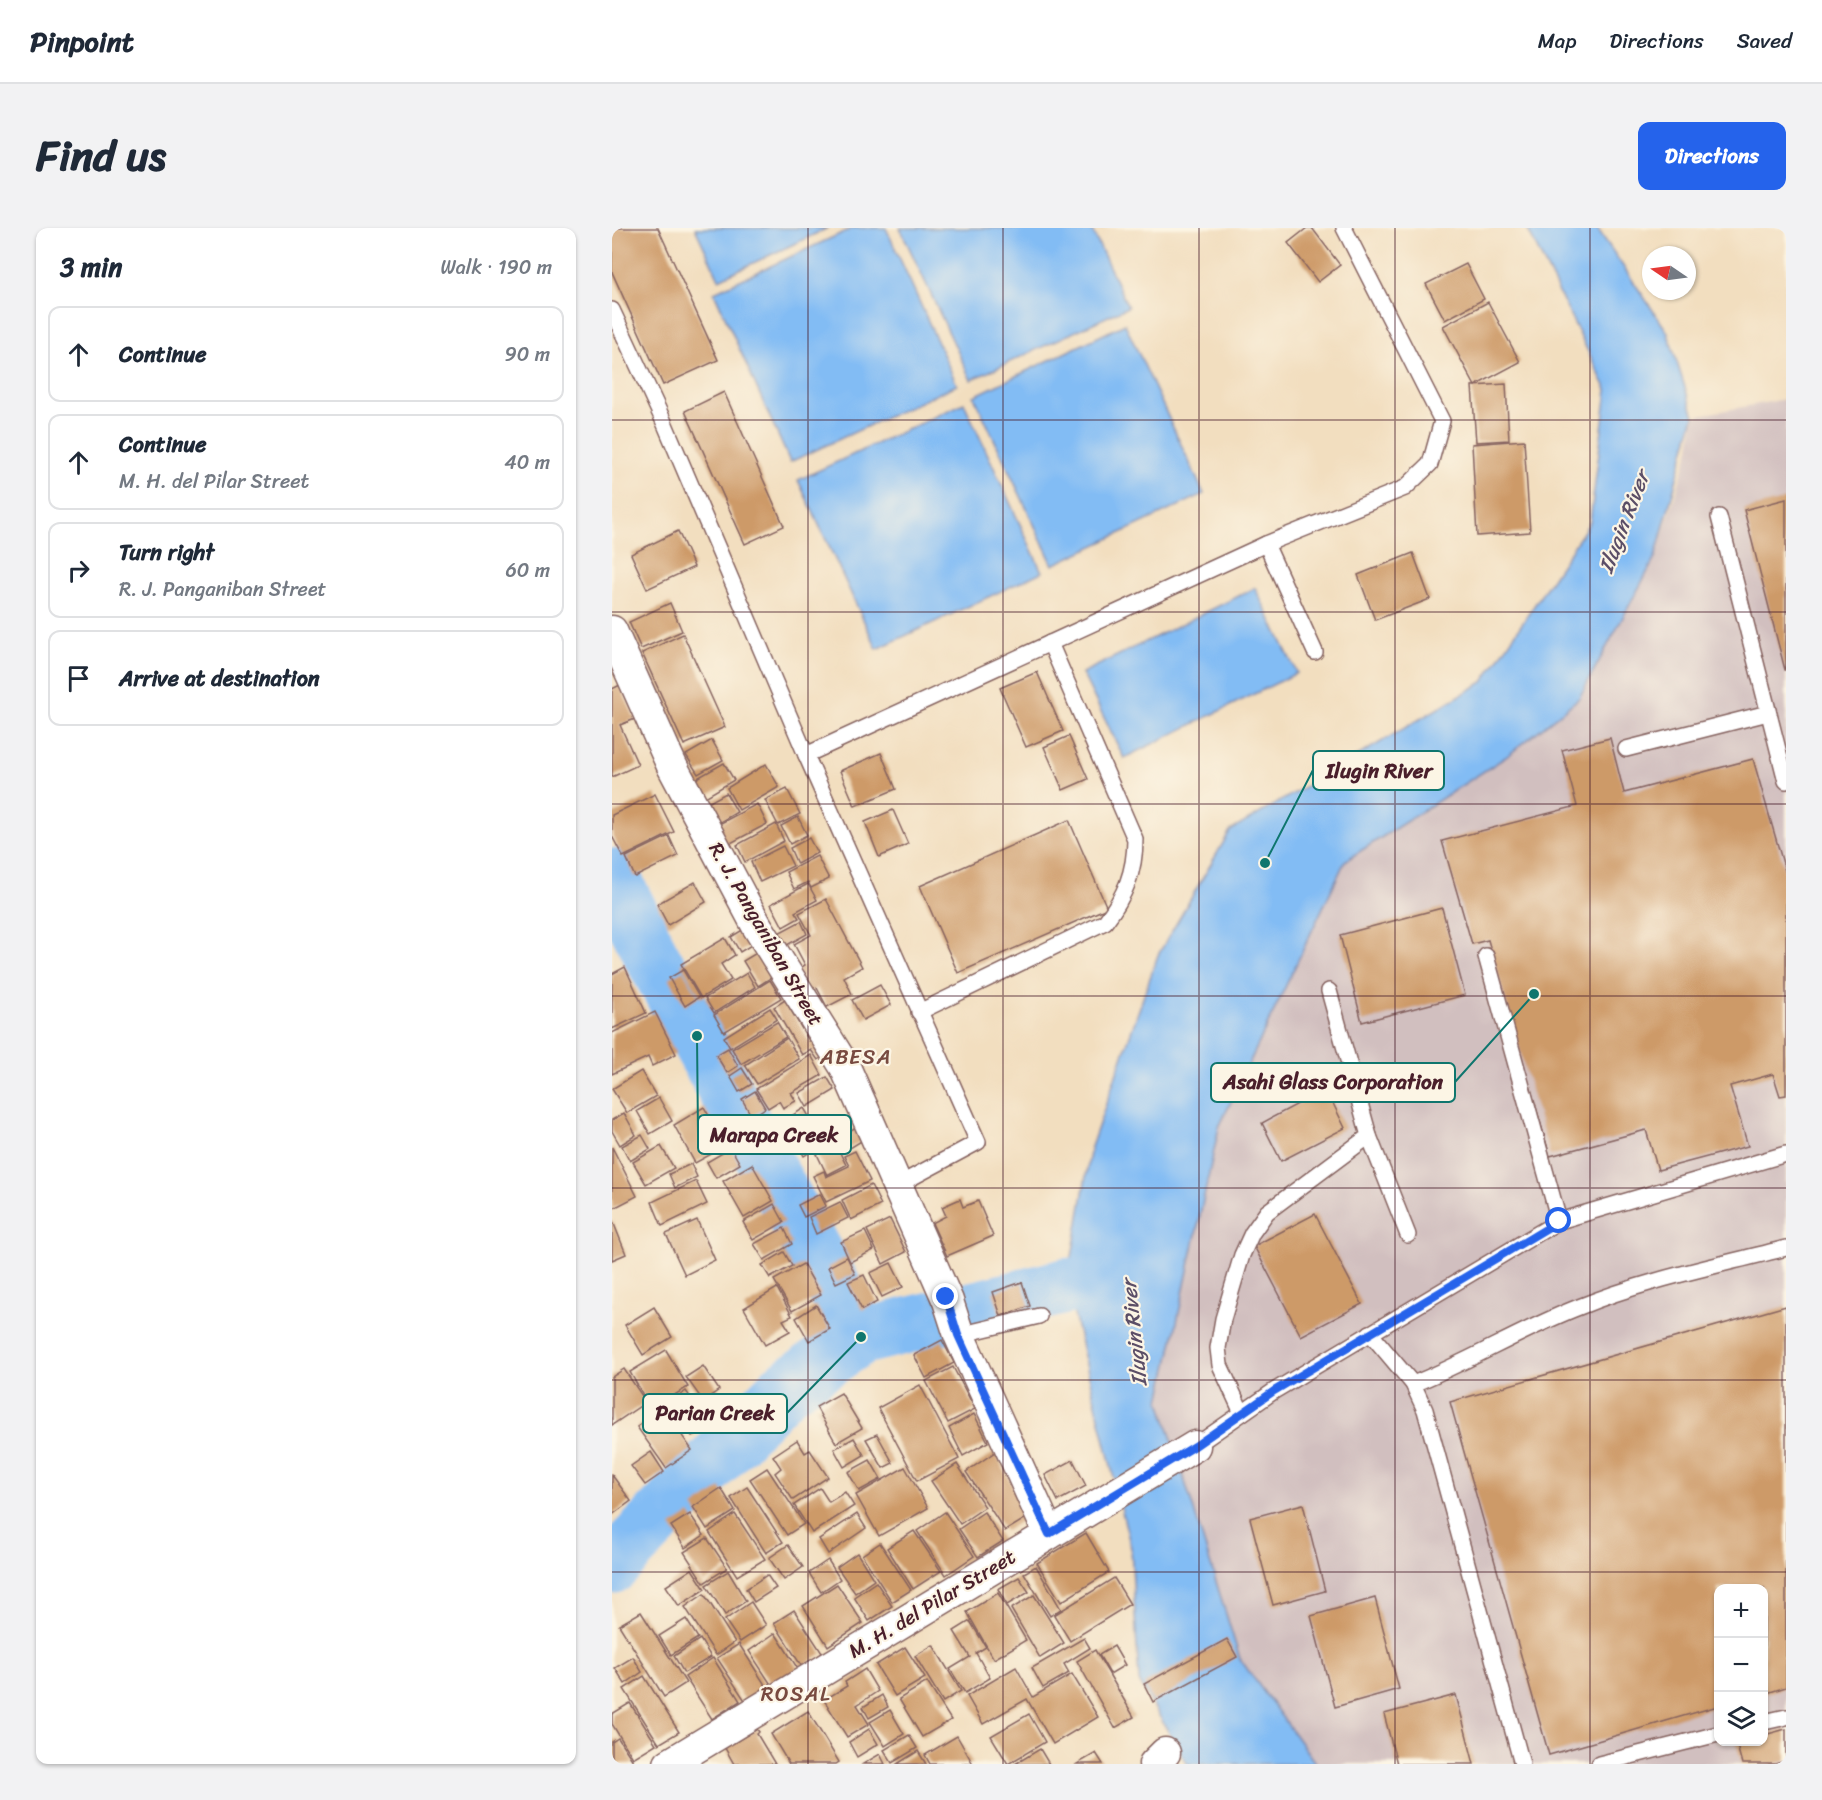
<!DOCTYPE html>
<meta charset="utf-8">
<style>
:root{--surface:#fff;--page:#f2f2f3;--text:#1f2937;--muted:#747a83;--line:#e0e1e3;--accent:#2563eb}
body{margin:0;font-family:Sriracha,sans-serif;background:var(--page);color:var(--text)}
.controls{position:absolute;right:18px;bottom:18px;display:grid;overflow:hidden;border-radius:12px;box-shadow:0 2px 4px #0004}
.controls button{width:54px;height:54px;display:grid;place-items:center;padding:0;border:0;border-bottom:2px solid var(--line);background:var(--surface);color:var(--text);font:30px sans-serif}
.compass{position:absolute;left:1030px;top:18px;width:54px;height:54px;border-radius:50%;background:var(--surface);box-shadow:0 2px 4px #0004;rotate:283deg}
.stop{position:absolute;width:18px;height:18px;margin:-14px;border:4px solid #2563eb;border-radius:50%;background:#fff}
.stop.end{background:#2563eb;border-color:#fff;box-shadow:0 2px 6px #0008}
.list{margin:0;padding:0;list-style:none}
h2{display:flex;justify-content:space-between;align-items:center;height:78px;margin:0;padding:0 24px;font-size:26px}
h2 small{font-size:20px;font-weight:400;color:var(--muted)}
.list li{display:grid;grid-template-columns:39px 1fr auto;gap:18px;align-items:center;box-sizing:border-box;height:96px;margin:0 12px 12px;padding:0 12px;border:2px solid var(--line);border-radius:12px}
.list b{display:block;font-size:22px;white-space:nowrap}
.list p{margin:0;font-size:20px;white-space:nowrap;color:var(--muted)}
.list em{font-size:20px;font-style:normal;color:var(--muted)}
.icon{flex:none;width:33px;height:33px;fill:none;stroke:currentColor;stroke-width:2;stroke-linecap:round;stroke-linejoin:round}
.map{position:relative;flex:none;width:1174px;height:1536px;overflow:hidden;border-radius:12px}
header{display:flex;align-items:center;gap:36px;box-sizing:border-box;height:84px;padding:0 30px;background:var(--surface);border-bottom:2px solid var(--line)}
header strong{font-size:28px}
nav{display:flex;gap:33px;margin-inline-start:auto;font-size:21px}
.intro{display:flex;align-items:center;justify-content:space-between;box-sizing:border-box;height:144px;padding:0 36px}
h1{margin:0;font-size:42px}
.button{padding:15px 27px;border-radius:12px;background:var(--accent);color:#fff;font-size:21px;font-weight:700}
main{display:flex;gap:36px;padding:0 36px}
aside{flex:1;background:var(--surface);border-radius:12px;box-shadow:0 2px 4px #0004}
.map>svg:first-child{display:block}
</style>
<header>
<strong>Pinpoint</strong>
<nav><a>Map</a><a>Directions</a><a>Saved</a></nav>
</header>
<div class="intro"><h1>Find us</h1><a class="button">Directions</a></div>
<main>
<aside>
<h2>3 min<small>Walk · 190 m</small></h2>
<ul class="list">
<li><svg class="icon" aria-label="ahead" viewBox="0 0 24 24"><path d="M12 20V5M6 11l6-6 6 6"/></svg><div><b>Continue</b></div><em>90 m</em></li>
<li><svg class="icon" aria-label="ahead" viewBox="0 0 24 24"><path d="M12 20V5M6 11l6-6 6 6"/></svg><div><b>Continue</b><p>M. H. del Pilar Street</p></div><em>40 m</em></li>
<li><svg class="icon" aria-label="right" viewBox="0 0 24 24"><path d="M7 20v-9h11M14 6l5 5-5 5"/></svg><div><b>Turn right</b><p>R. J. Panganiban Street</p></div><em>60 m</em></li>
<li><svg class="icon" aria-label="arrive" viewBox="0 0 24 24"><path d="M6 21V4h12l-3 4 3 4H6"/></svg><div><b>Arrive at destination</b></div></li>
</ul>
</aside>
<div class="map">
<svg width="1174" height="1536" viewBox="0 0 1174 1536">
<rect width="100%" height="100%" fill="#fcf5e5"/>
<filter id="ink" filterUnits="userSpaceOnUse"><feTurbulence type="fractalNoise" baseFrequency=".0167" numOctaves="2"/><feDisplacementMap in="SourceGraphic" scale="12" xChannelSelector="R" yChannelSelector="G"/><feConvolveMatrix kernelMatrix="1 2 1 2 8 2 1 2 1" color-interpolation-filters="sRGB"/></filter>
<filter id="wash" filterUnits="userSpaceOnUse"><feTurbulence type="fractalNoise" baseFrequency=".008" numOctaves="4" result="noise"/><feDisplacementMap in="SourceGraphic" scale="24" xChannelSelector="R" yChannelSelector="G"/><feGaussianBlur stdDeviation="1.35" result="paint"/><feColorMatrix in="noise" values="0 0 0 0 0 0 0 0 0 0 0 0 0 0 0 0 0 1.4 0 .05"/><feComposite in="paint" operator="in"/></filter>
<g filter="url(#wash)">
<rect width="100%" height="100%" fill="#f2debf"/>
<path fill="#d1bfbf" fill-rule="evenodd" d="M 1174,171 L 1174,1536 L 704,1536 L 628,1431 L 548,1173 L 607,899 L 733,633 L 894,529 L 1043,330 L 1078,221 L 1082,188 ZM 1106,1360 L 1152,1360 L 1152,1514 L 1106,1514 Z"/>
<g fill="#82bcf4" stroke="#666e90" stroke-width="1.5">
<polygon points="83,0 216,0 107,51"/>
<polygon points="241,0 274,0 345,157 178,234 102,64"/>
<polygon points="288,0 479,0 516,79 359,152"/>
<polygon points="915,0 985,0 1055,103 1082,188 1043,330 967,470 894,529 733,633 607,899 548,1173 628,1431 704,1536 575,1536 527,1453 519,1320 455,1058 479,919 546,727 618,603 871,454 978,294 995,162"/>
<polygon points="513,96 592,266 441,337 362,168"/>
<polygon points="352,175 430,344 265,421 186,252"/>
<polygon points="643,360 685,445 512,530 470,445"/>
</g>
<g fill="none" stroke-linecap="round" stroke-linejoin="round">
<g stroke="#82bcf4" stroke-width="56">
<polyline points="0,648 39,727 249,1109"/>
<polyline points="0,1338 171,1162 249,1109 455,1058 512,1054"/>
</g>
</g>
<g id="blocks">
<g fill="#cd9a68">
<polygon points="0,0 46,0 106,132 51,157 0,44"/>
<polygon points="695,0 700,0 728,37 706,54 676,15"/>
<polygon points="854,36 872,71 833,92 814,56"/>
<polygon points="876,74 908,134 863,158 831,98"/>
<polygon points="894,156 897,212 864,214 860,158"/>
<polygon points="112,164 172,298 133,316 73,183"/>
<polygon points="912,212 918,304 865,308 860,216"/>
<polygon points="1174,271 1174,442 1173,442 1132,282"/>
<polygon points="66,303 82,339 35,361 19,326"/>
<polygon points="801,325 818,371 763,392 746,347"/>
<polygon points="58,375 70,403 29,421 17,394"/>
<polygon points="71,406 113,499 72,517 30,425"/>
<polygon points="425,444 451,503 414,519 388,460"/>
<polygon points="8,457 23,491 8,497 26,537 0,549 0,461"/>
<polygon points="457,508 476,551 451,562 432,519"/>
<polygon points="998,510 1012,565 1141,531 1174,646 1174,867 1168,868 1161,846 1118,858 1136,918 1046,942 1034,902 938,928 876,712 860,716 830,613 965,578 950,522"/>
<polygon points="100,512 111,532 86,546 74,527"/>
<polygon points="269,525 284,561 243,578 228,543"/>
<polygon points="112,535 122,552 90,571 80,553"/>
<polygon points="154,536 167,559 127,582 115,560"/>
<polygon points="175,561 188,586 166,597 153,572"/>
<polygon points="114,565 125,584 103,597 92,577"/>
<polygon points="43,566 62,604 11,629 0,608 0,587"/>
<polygon points="145,576 155,596 113,618 103,598"/>
<polygon points="281,582 296,616 267,629 253,594"/>
<polygon points="186,589 195,607 178,616 169,598"/>
<polygon points="457,592 495,680 346,745 308,658"/>
<polygon points="164,596 172,613 133,634 125,617"/>
<polygon points="57,608 66,628 23,649 14,629"/>
<polygon points="197,610 205,625 185,636 178,620"/>
<polygon points="171,618 181,638 148,654 139,634"/>
<polygon points="205,628 217,651 199,660 196,654 182,661 174,644"/>
<polygon points="83,654 94,674 56,697 45,676"/>
<polygon points="196,656 205,672 183,684 187,690 171,699 159,676"/>
<polygon points="214,671 250,739 232,749 240,766 215,779 205,760 197,765 185,742 193,737 182,716 199,707 187,685"/>
<polygon points="830,680 853,767 750,794 728,707"/>
<polygon points="189,693 195,706 166,722 159,709"/>
<polygon points="132,701 141,716 128,724 119,709"/>
<polygon points="113,710 123,727 109,736 119,752 89,770 69,736"/>
<polygon points="151,721 165,746 146,758 131,733"/>
<polygon points="13,739 34,785 0,801 0,746"/>
<polygon points="71,742 87,769 73,778 57,750"/>
<polygon points="135,745 143,759 102,785 93,770"/>
<polygon points="158,752 169,770 112,804 102,787"/>
<polygon points="268,757 279,777 251,792 240,772"/>
<polygon points="173,772 197,813 206,807 218,825 206,832 199,822 190,827 162,779"/>
<polygon points="158,780 165,791 118,820 112,809"/>
<polygon points="43,784 64,826 40,838 36,829 0,846 0,805"/>
<polygon points="165,794 174,809 129,836 120,821"/>
<polygon points="175,810 187,831 145,856 133,837"/>
<polygon points="116,820 126,838 115,845 104,827"/>
<polygon points="199,827 210,847 179,865 184,873 171,880 167,873 156,880 144,861"/>
<polygon points="130,840 140,856 127,864 118,848"/>
<polygon points="29,843 44,868 15,885 0,861"/>
<polygon points="215,849 223,862 195,879 187,865"/>
<polygon points="714,861 733,900 669,933 650,895"/>
<polygon points="143,863 153,880 140,889 130,871"/>
<polygon points="47,870 60,893 38,906 25,883"/>
<polygon points="92,879 114,918 83,935 62,897"/>
<polygon points="192,880 201,895 190,902 181,887"/>
<polygon points="12,885 24,907 8,917 0,903 0,892"/>
<polygon points="244,899 251,912 230,925 222,912"/>
<polygon points="198,901 208,918 192,928 182,910"/>
<polygon points="30,907 38,921 18,933 10,918"/>
<polygon points="223,915 234,937 215,947 204,924"/>
<polygon points="49,918 62,940 34,956 21,934"/>
<polygon points="0,919 25,968 0,981"/>
<polygon points="119,920 128,936 104,950 95,934"/>
<polygon points="243,923 258,953 214,974 201,948 212,943 214,949 237,938 232,928"/>
<polygon points="79,936 85,949 63,960 57,946"/>
<polygon points="140,936 161,973 132,990 111,953"/>
<polygon points="84,953 95,976 50,998 40,974"/>
<polygon points="259,957 269,977 239,992 230,972"/>
<polygon points="208,966 214,978 192,989 186,977"/>
<polygon points="348,971 351,979 366,973 381,1008 335,1028 320,995 334,988 330,979"/>
<polygon points="228,974 236,990 204,1006 197,989"/>
<polygon points="162,976 172,994 141,1012 131,994"/>
<polygon points="703,986 750,1076 689,1108 642,1018"/>
<polygon points="0,991 14,1026 0,1032"/>
<polygon points="278,991 294,1024 271,1036 255,1002"/>
<polygon points="85,992 103,1032 73,1047 54,1006"/>
<polygon points="172,1000 180,1016 152,1032 142,1016"/>
<polygon points="253,1003 262,1022 238,1034 229,1014"/>
<polygon points="172,1024 180,1038 158,1050 150,1037"/>
<polygon points="235,1029 243,1046 224,1055 216,1039"/>
<polygon points="279,1035 291,1059 270,1069 258,1045"/>
<polygon points="191,1036 209,1067 180,1083 162,1052"/>
<polygon points="252,1047 265,1074 250,1082 236,1054"/>
<polygon points="410,1054 418,1078 389,1088 381,1064"/>
<polygon points="165,1060 180,1088 171,1092 178,1103 153,1117 132,1080"/>
<polygon points="204,1077 218,1101 197,1113 184,1090"/>
<polygon points="1174,1078 1174,1459 1152,1466 1152,1360 1106,1360 1106,1478 937,1527 838,1174"/>
<polygon points="42,1079 60,1109 31,1127 13,1097"/>
<polygon points="330,1112 342,1135 314,1150 302,1127"/>
<polygon points="54,1122 76,1159 39,1181 18,1144"/>
<polygon points="91,1138 107,1162 91,1173 74,1149"/>
<polygon points="341,1139 363,1181 336,1195 314,1153"/>
<polygon points="12,1141 34,1174 0,1197 0,1149"/>
<polygon points="308,1157 347,1231 305,1253 266,1180"/>
<polygon points="74,1163 97,1196 80,1208 57,1175"/>
<polygon points="229,1165 250,1200 224,1215 204,1179"/>
<polygon points="51,1180 80,1222 54,1240 25,1199"/>
<polygon points="362,1186 376,1214 351,1228 337,1200"/>
<polygon points="265,1206 281,1235 271,1240 254,1211"/>
<polygon points="242,1210 252,1227 232,1239 222,1221"/>
<polygon points="185,1212 193,1225 198,1222 216,1249 181,1272 163,1245 169,1240 161,1228"/>
<polygon points="39,1224 52,1244 33,1257 19,1238"/>
<polygon points="383,1224 416,1289 393,1303 354,1244"/>
<polygon points="258,1232 269,1251 247,1263 236,1244"/>
<polygon points="461,1232 474,1258 446,1273 433,1247"/>
<polygon points="345,1236 373,1279 348,1296 319,1253"/>
<polygon points="293,1239 316,1280 267,1308 244,1267"/>
<polygon points="155,1240 192,1296 175,1307 138,1251"/>
<polygon points="0,1247 19,1273 0,1287"/>
<polygon points="135,1259 171,1314 154,1325 119,1270"/>
<polygon points="109,1260 123,1283 95,1301 81,1279"/>
<polygon points="208,1260 217,1274 233,1264 242,1278 200,1305 182,1277"/>
<polygon points="691,1276 713,1363 661,1377 638,1290"/>
<polygon points="333,1284 362,1328 334,1347 305,1303"/>
<polygon points="372,1284 391,1313 366,1329 347,1301"/>
<polygon points="78,1286 92,1307 73,1320 59,1298"/>
<polygon points="123,1286 153,1331 125,1348 97,1304"/>
<polygon points="245,1286 254,1300 216,1326 207,1311"/>
<polygon points="302,1303 329,1343 301,1361 275,1320"/>
<polygon points="474,1305 497,1344 449,1374 425,1335"/>
<polygon points="95,1310 115,1340 92,1355 72,1324"/>
<polygon points="268,1315 299,1362 280,1374 250,1327"/>
<polygon points="176,1317 191,1339 172,1352 157,1330"/>
<polygon points="245,1325 262,1352 243,1365 225,1339"/>
<polygon points="216,1332 228,1351 209,1364 197,1345"/>
<polygon points="424,1338 449,1381 438,1388 412,1345"/>
<polygon points="80,1341 93,1361 67,1378 54,1358"/>
<polygon points="116,1343 134,1373 113,1387 94,1357"/>
<polygon points="155,1347 164,1360 142,1374 134,1361"/>
<polygon points="407,1349 417,1364 395,1377 386,1361"/>
<polygon points="502,1350 518,1376 458,1413 442,1387"/>
<polygon points="264,1354 280,1378 257,1393 242,1369"/>
<polygon points="225,1356 251,1395 216,1418 191,1378"/>
<polygon points="386,1365 414,1412 382,1431 355,1384"/>
<polygon points="92,1366 123,1414 104,1427 73,1379"/>
<polygon points="422,1367 452,1415 428,1430 399,1381"/>
<polygon points="763,1370 787,1461 723,1479 699,1388"/>
<polygon points="139,1374 154,1397 128,1414 113,1392"/>
<polygon points="182,1382 210,1425 190,1439 162,1395"/>
<polygon points="29,1384 74,1455 52,1469 7,1397"/>
<polygon points="74,1391 86,1410 59,1427 47,1408"/>
<polygon points="358,1393 374,1419 364,1425 378,1450 353,1465 338,1441 358,1429 342,1403"/>
<polygon points="163,1405 186,1441 160,1458 137,1423"/>
<polygon points="472,1410 478,1420 452,1436 457,1445 431,1460 420,1440"/>
<polygon points="88,1411 99,1429 72,1445 62,1428"/>
<polygon points="615,1411 625,1429 541,1474 532,1456"/>
<polygon points="127,1416 157,1463 136,1477 105,1430"/>
<polygon points="321,1417 349,1463 331,1474 303,1428"/>
<polygon points="502,1418 513,1437 498,1446 487,1427"/>
<polygon points="293,1419 313,1450 283,1468 264,1437"/>
<polygon points="483,1422 522,1489 503,1500 465,1433"/>
<polygon points="21,1429 30,1444 13,1456 3,1440"/>
<polygon points="101,1430 128,1473 100,1491 73,1449"/>
<polygon points="404,1439 421,1469 460,1446 486,1489 441,1516 415,1471 371,1496 355,1468"/>
<polygon points="253,1441 266,1463 245,1477 257,1496 235,1509 212,1472 235,1458 233,1454"/>
<polygon points="32,1448 67,1504 47,1516 12,1461"/>
<polygon points="315,1454 339,1492 310,1509 287,1471"/>
<polygon points="270,1467 276,1479 257,1490 251,1479"/>
<polygon points="844,1467 862,1536 785,1536 772,1486"/>
<polygon points="18,1475 44,1516 21,1530 0,1496 0,1486"/>
<polygon points="278,1482 292,1506 273,1518 258,1494"/>
<polygon points="196,1483 227,1534 224,1536 177,1536 159,1506"/>
<polygon points="417,1486 433,1514 396,1536 379,1508"/>
<polygon points="145,1501 147,1504 145,1506 163,1536 122,1536 113,1520"/>
<polygon points="257,1501 266,1516 245,1529 237,1514"/>
<polygon points="1174,1501 1174,1533 1163,1536 1130,1536 1124,1514 1152,1514 1152,1507"/>
<polygon points="297,1507 305,1520 280,1535 272,1522"/>
<polygon points="345,1508 361,1536 318,1536 313,1527"/>
<polygon points="6,1510 23,1536 0,1536 0,1514"/>
<polygon points="428,1521 437,1536 403,1536"/>
<polygon points="306,1523 314,1536 285,1536"/>
<polygon points="484,1525 491,1536 465,1536"/>
<polygon points="268,1526 273,1536 251,1536"/>
</g>
</g>
</g>
<g filter="url(#ink)">
<use href="#blocks" fill-opacity="0" stroke="#85625f" stroke-width="1.5"/>
<g fill="none" stroke-linecap="round" stroke-linejoin="round">
<g stroke="#85625f" stroke-width="18">
<g id="lane">
<polyline points="0,82 52,194 194,527 654,316 793,260 818,236 830,193 732,0"/>
<polyline points="1107,289 1174,553"/>
<polyline points="654,316 703,424"/>
<polyline points="1014,521 1156,485"/>
<polyline points="194,527 366,914 284,958"/>
<polyline points="874,728 947,993"/>
<path d="M 307,784 L 493,694 C 513,668 523,644 523,611 L 438,415"/>
<polyline points="757,908 796,1007"/>
<polyline points="758,1105 801,1156 813,1182 910,1536"/>
<polyline points="347,1107 427,1088"/>
<path d="M 801,1156 C 857,1134 910,1101 967,1079 C 1033,1052 1105,1038 1174,1020"/>
<polyline points="630,1185 608,1137 606,1120 611,1091 630,1027 640,1005 655,984 757,908 717,763"/>
<polyline points="583,1218 662,1163 947,993 1174,926"/>
<polyline points="1152,1494 1174,1489"/>
<polyline points="987,1536 1106,1506"/>
</g>
</g>
<g stroke="#85625f" stroke-width="33">
<g id="street">
<polyline points="0,403 60,538 145,698 233,839 336,1073 347,1107 437,1306"/>
<polyline points="57,1536 583,1218"/>
<polyline points="542,1536 553,1525"/>
</g>
</g>
<use href="#lane" stroke="#fff" stroke-width="15"/>
<use href="#street" stroke="#fff" stroke-width="30"/>
</g>
</g>
<g fill="none" stroke-linecap="round" stroke-linejoin="round" filter="url(#ink)">
<polyline stroke="#2563eb" stroke-width="8" points="334,1069 346,1107 437,1306 583,1218 662,1163 947,993"/>
</g>
<path fill="none" stroke="#4a1f2b" stroke-width="1.5" stroke-opacity="0.55" d="M 196,0 L 196,1536M 391,0 L 391,1536M 587,0 L 587,1536M 783,0 L 783,1536M 978,0 L 978,1536M 0,192 L 1174,192M 0,384 L 1174,384M 0,576 L 1174,576M 0,768 L 1174,768M 0,960 L 1174,960M 0,1152 L 1174,1152M 0,1344 L 1174,1344"/>
<g text-anchor="middle" dominant-baseline="central" stroke-width="4.5" stroke-linejoin="round" paint-order="stroke">
<g font-size="20" fill="#4a1f2b" stroke="#fcf5e5">
<text transform="translate(154 706) rotate(60)">R. J. Panganiban Street</text>
<text transform="translate(320 1376) rotate(-31)">M. H. del Pilar Street</text>
</g>
<g font-size="21" font-style="italic" fill="#5b4e67" stroke="#fcf5e5">
<text transform="translate(1012 294) rotate(-69)">Ilugin River</text>
<text transform="translate(522 1105) rotate(-96)">Ilugin River</text>
</g>
<g font-size="21" letter-spacing="1.5" fill="#784a40" stroke="#fcf5e5">
<text x="244" y="829">ABESA</text>
<text x="184" y="1466">ROSAL</text>
</g>
</g>
<path fill="none" stroke="#0f766e" stroke-width="2" d="M653 635L701 542M922 766L843 854M85 808L86 906M249 1109L175 1185"/>
<g fill="#0f766e" stroke="#fcf5e5" stroke-width="2">
<circle cx="653" cy="635" r="6"/>
<circle cx="922" cy="766" r="6"/>
<circle cx="85" cy="808" r="6"/>
<circle cx="249" cy="1109" r="6"/>
</g>
<g fill="#fcf5e5" stroke="#0f766e" stroke-width="2">
<rect x="701" y="523" width="131" height="39" rx="6"/>
<rect x="599" y="835" width="244" height="39" rx="6"/>
<rect x="86" y="887" width="153" height="39" rx="6"/>
<rect x="31" y="1166" width="144" height="39" rx="6"/>
</g>
<g font-size="21" text-anchor="middle" font-weight="bold" fill="#4a1f2b">
<text x="767" y="550">Ilugin River</text>
<text x="721" y="861">Asahi Glass Corporation</text>
<text x="162" y="914">Marapa Creek</text>
<text x="103" y="1192">Parian Creek</text>
</g>
</svg>
<div class="controls">
<button>+</button>
<button>−</button>
<button><svg class="icon" aria-label="layers" viewBox="0 0 24 24"><path d="M12 4l9 5-9 5-9-5zM3 14l9 5 9-5"/></svg></button>
</div>
<svg class="compass" viewBox="-18 -18 36 36"><path d="M0-13l5 13h-10z" fill="#e53935"/><path d="M0 13l5-13h-10z" fill="#747a83"/></svg>
<div class="stop" style="left:947px;top:993px"></div>
<div class="stop end" style="left:334px;top:1069px"></div>
</div>
</main>
